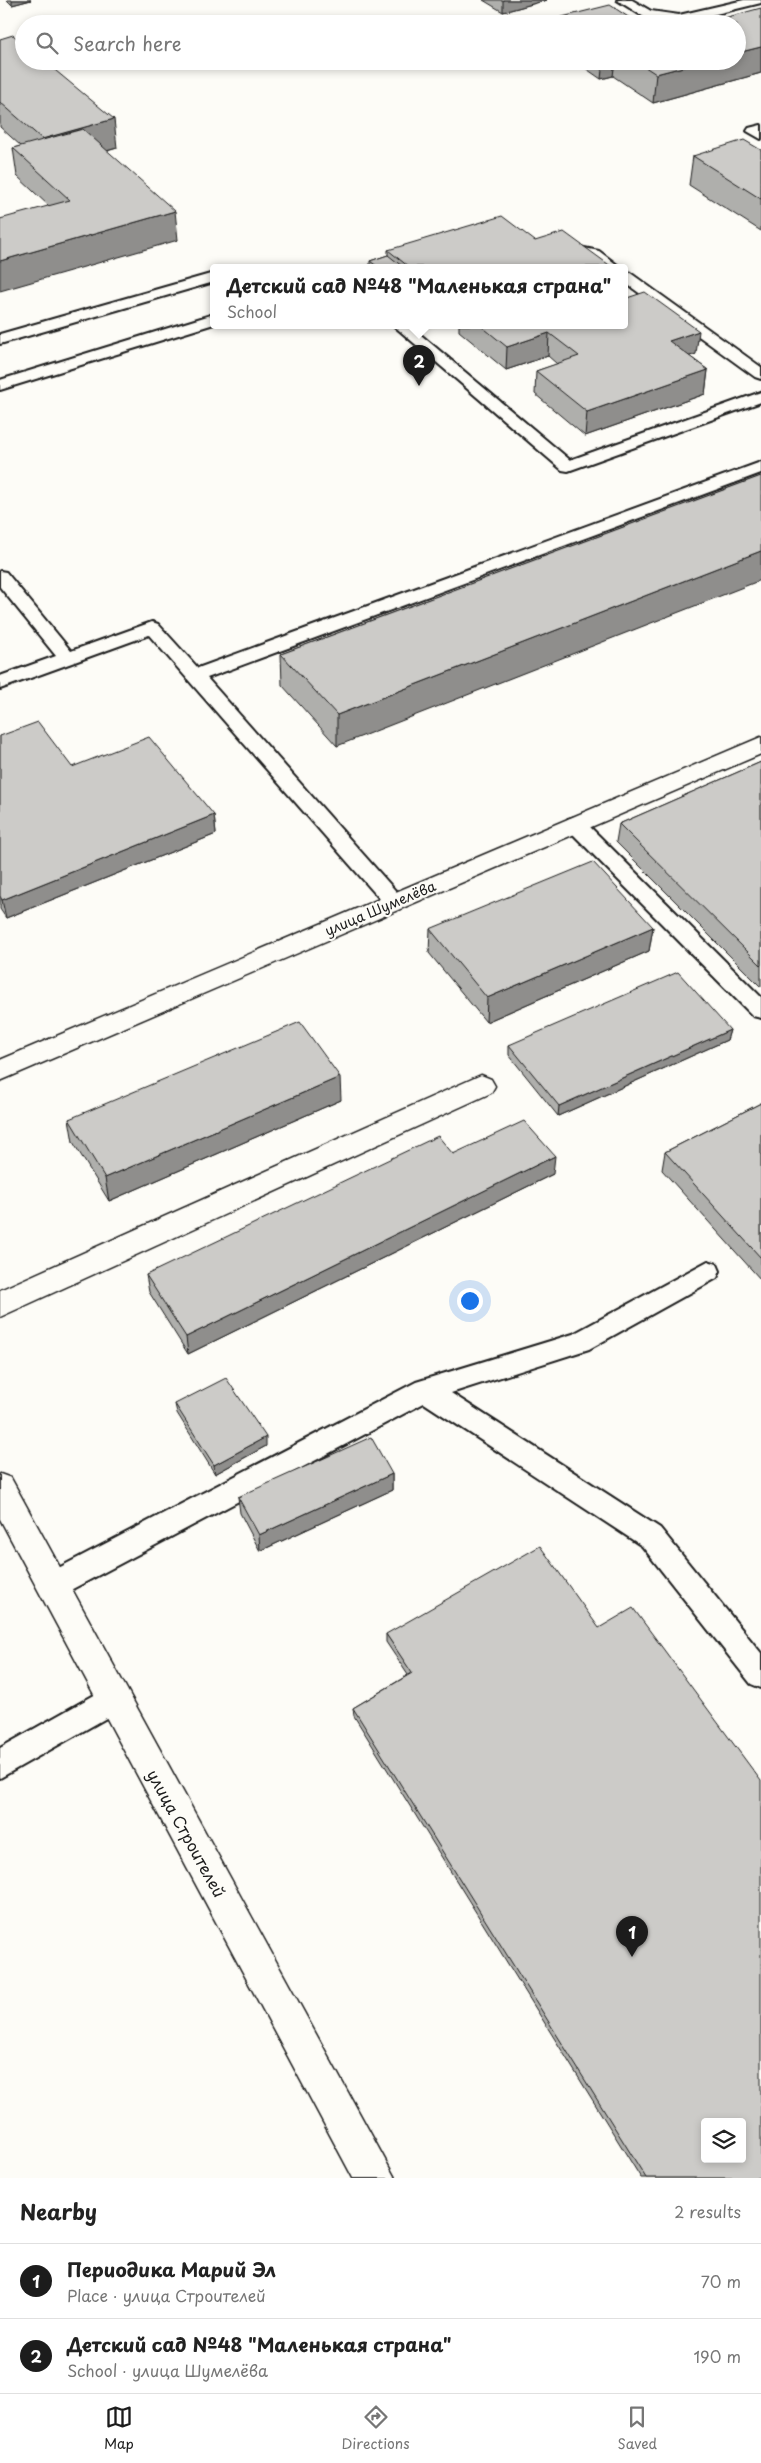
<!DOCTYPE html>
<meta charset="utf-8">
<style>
:root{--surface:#fff;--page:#f6f6f6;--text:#222;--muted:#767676;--line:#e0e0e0;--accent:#1c1c1c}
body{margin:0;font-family:"Playpen Sans",sans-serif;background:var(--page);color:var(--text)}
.controls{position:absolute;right:15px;bottom:15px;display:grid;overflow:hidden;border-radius:5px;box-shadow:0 2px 8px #0003}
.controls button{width:45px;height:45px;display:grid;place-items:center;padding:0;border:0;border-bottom:1px solid var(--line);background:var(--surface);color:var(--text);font:25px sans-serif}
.you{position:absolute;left:469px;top:1300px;width:18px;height:18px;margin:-12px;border:4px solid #fff;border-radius:50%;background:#1a73e8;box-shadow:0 0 0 8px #1a73e833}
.badge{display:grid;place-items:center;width:32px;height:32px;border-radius:50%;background:var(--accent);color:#fff;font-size:16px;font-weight:700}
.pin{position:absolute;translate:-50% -41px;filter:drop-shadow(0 1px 2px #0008)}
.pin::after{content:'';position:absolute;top:26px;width:18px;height:15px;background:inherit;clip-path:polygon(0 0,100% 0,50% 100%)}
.popup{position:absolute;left:210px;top:264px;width:418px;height:65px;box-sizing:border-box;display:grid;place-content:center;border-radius:5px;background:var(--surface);filter:drop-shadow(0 1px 4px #0005);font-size:16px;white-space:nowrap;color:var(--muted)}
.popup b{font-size:19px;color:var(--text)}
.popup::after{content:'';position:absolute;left:50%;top:100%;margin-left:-10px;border:10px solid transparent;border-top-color:var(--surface)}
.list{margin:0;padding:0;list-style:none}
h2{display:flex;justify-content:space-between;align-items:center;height:65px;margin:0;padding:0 20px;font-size:21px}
h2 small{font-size:16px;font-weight:400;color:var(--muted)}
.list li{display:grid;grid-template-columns:32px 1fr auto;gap:15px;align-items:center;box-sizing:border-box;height:75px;padding:0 20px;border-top:1px solid var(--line)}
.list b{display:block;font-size:19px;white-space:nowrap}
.list p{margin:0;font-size:16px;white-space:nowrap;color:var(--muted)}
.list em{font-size:16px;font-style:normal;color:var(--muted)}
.icon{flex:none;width:28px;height:28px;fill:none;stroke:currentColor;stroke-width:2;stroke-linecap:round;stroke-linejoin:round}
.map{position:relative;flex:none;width:761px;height:2178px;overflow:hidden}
.search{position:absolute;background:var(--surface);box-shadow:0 2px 8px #0003;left:15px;right:15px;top:15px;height:55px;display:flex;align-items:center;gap:12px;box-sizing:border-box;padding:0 18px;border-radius:28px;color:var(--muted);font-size:19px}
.sheet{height:215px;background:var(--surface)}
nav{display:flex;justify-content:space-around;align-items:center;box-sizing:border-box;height:70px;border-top:1px solid var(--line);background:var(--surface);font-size:14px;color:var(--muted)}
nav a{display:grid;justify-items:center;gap:2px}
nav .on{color:var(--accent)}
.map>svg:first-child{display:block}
</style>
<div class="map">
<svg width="761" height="2178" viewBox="0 0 761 2178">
<rect width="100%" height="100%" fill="#fdfcf7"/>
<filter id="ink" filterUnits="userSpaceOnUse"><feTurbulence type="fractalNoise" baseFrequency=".02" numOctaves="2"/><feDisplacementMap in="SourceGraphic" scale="10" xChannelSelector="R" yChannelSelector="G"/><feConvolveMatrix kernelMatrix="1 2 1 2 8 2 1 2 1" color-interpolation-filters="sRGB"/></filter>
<g filter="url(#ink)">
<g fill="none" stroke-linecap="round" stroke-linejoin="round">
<g stroke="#1c1c1c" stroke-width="4">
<g id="lane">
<polygon points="617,0 632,0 651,11 679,15 744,0 761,0 761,3 679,23 644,17"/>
<polygon points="761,125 761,139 747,131 749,128"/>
<polygon points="565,244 599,251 620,267 604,267 589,257 560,251 558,248 560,245"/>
<polygon points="624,271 629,272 761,367 761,379 755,377 624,282"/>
<polygon points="214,273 214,282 0,344 0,334"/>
<polygon points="214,314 214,324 0,390 0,380"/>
<polygon points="393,325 409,325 570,460 761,392 761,402 568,471 562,470"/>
<polygon points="761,462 761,473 207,678 401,897 404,902 401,907 394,909 387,907 149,635 0,689 0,676 56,656 0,587 0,571 6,572 71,651 152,622 158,624 198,668"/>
<polygon points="575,817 582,819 761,997 761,1018 753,1016 568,829 565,824 568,819"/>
<polygon points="708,1261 717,1264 720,1271 717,1278 589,1349 451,1393 660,1528 761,1653 761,1688 751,1684 642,1546 424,1403 63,1594 53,1598 43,1594 39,1585 43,1576 416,1382 573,1334"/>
<polygon points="114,1684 124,1688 128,1698 124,1708 0,1778 0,1748"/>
</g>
</g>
<g stroke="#1c1c1c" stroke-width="3">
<g id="street">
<polygon points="761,737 761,754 0,1081 0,1060"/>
<polygon points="481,1075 491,1079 495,1086 491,1093 0,1317 0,1290"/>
</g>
</g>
<g stroke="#1c1c1c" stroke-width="3">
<polygon id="primary" points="0,1474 11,1478 395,2178 353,2178 0,1519"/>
</g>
<use href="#lane" fill="#fdfcf7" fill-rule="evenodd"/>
<use href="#street" fill="#fdfcf7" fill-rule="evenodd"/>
<use href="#primary" fill="#fdfcf7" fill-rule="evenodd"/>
</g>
<g fill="#afafac" stroke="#1c1c1c">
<polygon points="7,0 31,0 12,5"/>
<polygon points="483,0 547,0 503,12"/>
<polygon points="761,8 761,73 653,103 613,76 601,79 575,61 737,61"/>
<polygon points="554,19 639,24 554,24"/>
<polygon points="0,39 117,148 107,151 178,240 49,206 17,176 13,148 21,146 0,127"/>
<polygon points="761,150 761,231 689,185 693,156"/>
<polygon points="535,241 612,267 370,267 370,261 388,255 388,250"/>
<polygon points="459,325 624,325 696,354 689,356 708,370 705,394 585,436 535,394 536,371 557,364 548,356 506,370 459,331"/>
<polygon points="761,476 337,746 282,685 281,654"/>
<polygon points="0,736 72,767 214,815 216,834 6,918 0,909"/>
<polygon points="761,762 761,987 616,842 619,824"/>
<polygon points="653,927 649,951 486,1022 429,953 430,929"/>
<polygon points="730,1030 727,1040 558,1116 509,1055 509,1045"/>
<polygon points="341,1100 109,1201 73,1142 69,1119"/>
<polygon points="761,1103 761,1280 662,1170 665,1152"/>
<polygon points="453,1154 553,1174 188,1354 149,1292 146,1275"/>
<polygon points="175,1404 266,1446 215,1474 177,1413"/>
<polygon points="392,1474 392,1490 260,1551 240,1513 238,1497"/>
<polygon points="386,1634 761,2178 641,2178 354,1716 353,1708 408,1675 386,1642"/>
</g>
<g fill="#8f8e8c" stroke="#1c1c1c">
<polygon points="12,0 31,0 12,5"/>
<polygon points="503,0 547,0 503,12"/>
<polygon points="761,47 761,73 653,103 656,74 706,61 737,61 737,53"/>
<polygon points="603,61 615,61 613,76 601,79"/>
<polygon points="114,119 117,148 45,168 42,139"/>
<polygon points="175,211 178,240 0,291 0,261"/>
<polygon points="699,331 696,354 666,364 669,341"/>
<polygon points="549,333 548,356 506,370 507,347"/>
<polygon points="708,370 705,394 585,436 587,412"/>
<polygon points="761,551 761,580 337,746 337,715"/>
<polygon points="214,815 216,834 6,918 2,900"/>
<polygon points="653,927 649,951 486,1022 487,998"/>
<polygon points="730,1030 727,1040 558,1116 559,1106"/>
<polygon points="340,1077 341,1100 109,1201 105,1178"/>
<polygon points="555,1156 553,1174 188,1354 186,1337"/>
<polygon points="266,1437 266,1446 215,1474 214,1465"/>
<polygon points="392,1474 392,1490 260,1551 259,1535"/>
</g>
<g fill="#cccbc8" stroke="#1c1c1c" fill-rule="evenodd">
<polygon points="610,5 639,24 562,24 554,19"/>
<polygon points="761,8 761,47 737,53 737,24 702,24"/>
<polygon points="13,35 24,44 24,61 44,61 114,119 42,139 0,102 0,39"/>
<polygon points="636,61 706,61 656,74"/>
<polygon points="83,129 175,211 0,261 0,219 70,200 13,148"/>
<polygon points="744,140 761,150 761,199 693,156"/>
<polygon points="502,216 535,241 564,232 612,267 409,267 388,250"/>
<polygon points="388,255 403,267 378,267 370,261"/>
<polygon points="645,292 699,331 669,341 708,370 587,412 536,371 579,356 549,333 507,347 480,325 624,325 624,299"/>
<polygon points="761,476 761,551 337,715 281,654"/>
<polygon points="38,722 72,767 149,737 214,815 2,900 0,896 0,736"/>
<polygon points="761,762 761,965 619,824"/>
<polygon points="593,862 653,927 487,998 430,929"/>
<polygon points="678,972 730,1030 559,1106 509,1045"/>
<polygon points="300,1022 340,1077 105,1178 69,1119"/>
<polygon points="761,1103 761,1258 665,1152"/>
<polygon points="524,1121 555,1156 186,1337 146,1275 438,1136 453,1154"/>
<polygon points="226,1378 266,1437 214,1465 175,1404"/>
<polygon points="371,1437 392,1474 259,1535 238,1497"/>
<path d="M 540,1546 L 599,1628 L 633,1608 L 761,1781 L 761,2178 L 646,2178 L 353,1708 L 412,1673 L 386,1634 ZM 705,2122 L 742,2122 L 742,2159 L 705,2159 Z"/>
</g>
</g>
<g text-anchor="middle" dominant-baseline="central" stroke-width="4" stroke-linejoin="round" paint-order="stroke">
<g font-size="14" fill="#1c1c1c" stroke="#fdfcf7">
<text transform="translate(380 908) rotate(-23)">улица Шумелёва</text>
</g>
<g font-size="16" fill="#1c1c1c" stroke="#fdfcf7">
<text transform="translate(187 1833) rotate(61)">улица Строителей</text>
</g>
</g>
</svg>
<div class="controls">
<button><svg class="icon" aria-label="layers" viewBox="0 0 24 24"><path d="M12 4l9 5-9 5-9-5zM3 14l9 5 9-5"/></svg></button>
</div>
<div class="you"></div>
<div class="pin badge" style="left:632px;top:1957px">1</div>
<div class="pin badge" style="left:419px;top:386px">2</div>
<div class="popup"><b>Детский сад №48 &quot;Маленькая страна&quot;</b>School</div>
<div class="search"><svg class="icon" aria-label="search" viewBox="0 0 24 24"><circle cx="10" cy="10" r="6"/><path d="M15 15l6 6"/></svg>Search here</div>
</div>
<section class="sheet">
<h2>Nearby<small>2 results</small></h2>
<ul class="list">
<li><span class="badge">1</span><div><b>Периодика Марий Эл</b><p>Place · улица Строителей</p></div><em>70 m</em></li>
<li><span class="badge">2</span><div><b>Детский сад №48 &quot;Маленькая страна&quot;</b><p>School · улица Шумелёва</p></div><em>190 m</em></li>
</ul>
</section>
<nav>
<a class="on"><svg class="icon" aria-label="map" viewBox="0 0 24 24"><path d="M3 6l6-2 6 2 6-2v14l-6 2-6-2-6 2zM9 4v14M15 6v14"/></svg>Map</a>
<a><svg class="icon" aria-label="directions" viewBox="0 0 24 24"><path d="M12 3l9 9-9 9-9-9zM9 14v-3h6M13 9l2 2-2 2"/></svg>Directions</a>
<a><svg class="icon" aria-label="saved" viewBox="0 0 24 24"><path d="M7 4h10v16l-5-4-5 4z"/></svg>Saved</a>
</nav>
